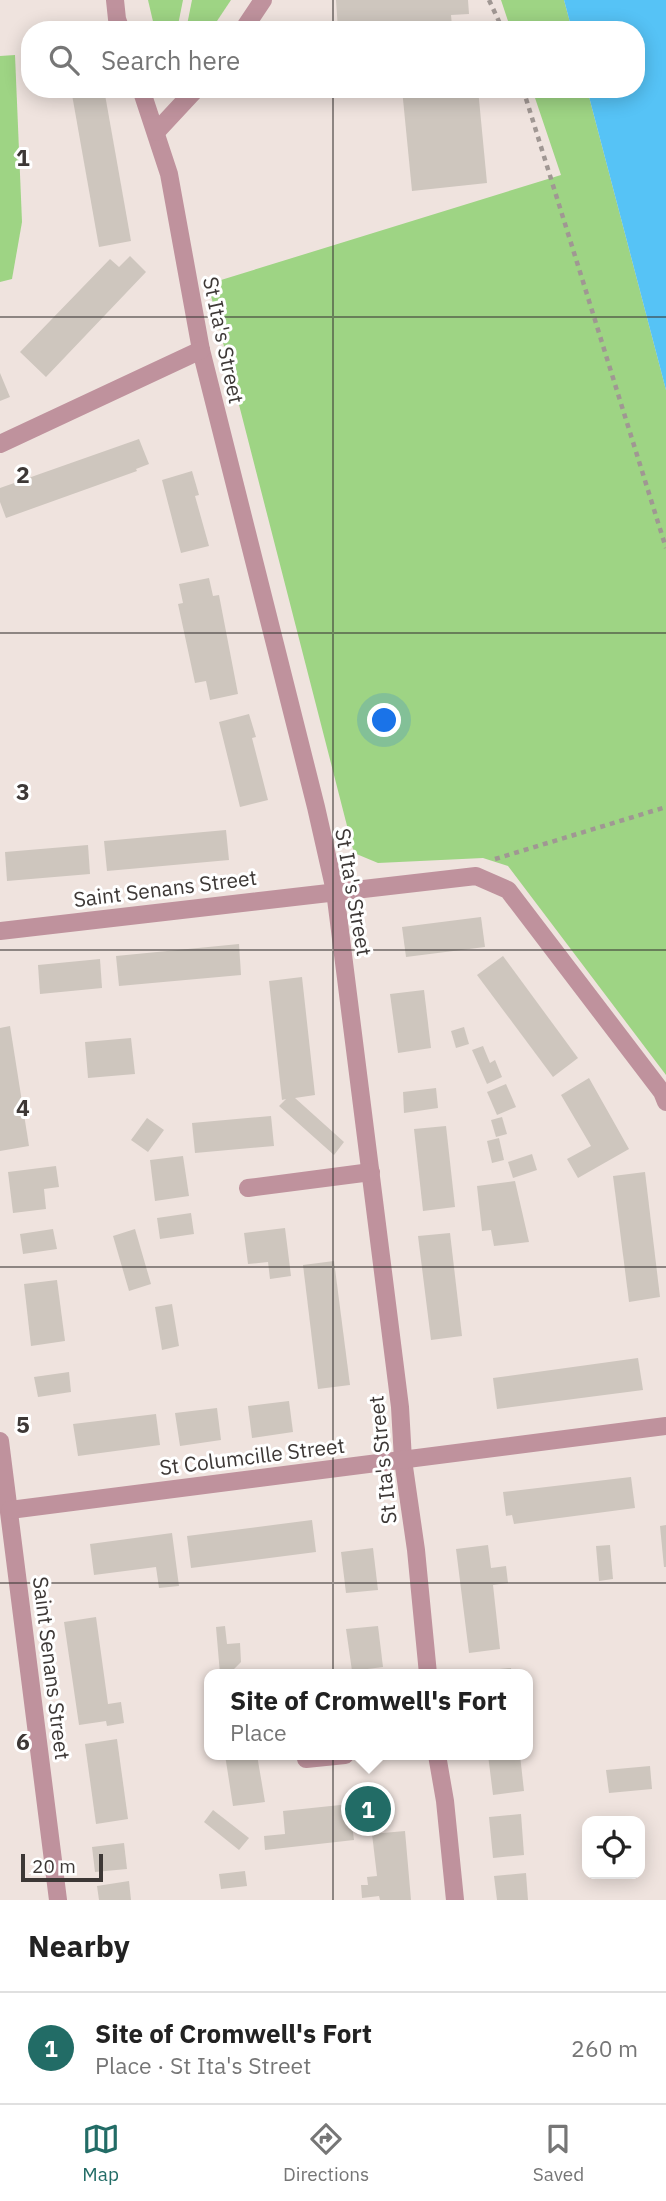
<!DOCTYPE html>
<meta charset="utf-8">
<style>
:root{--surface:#fff;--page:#f2f2f2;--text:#222;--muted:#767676;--line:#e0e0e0;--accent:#226c66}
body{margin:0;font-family:"IBM Plex Sans",sans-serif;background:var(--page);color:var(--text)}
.controls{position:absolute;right:21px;bottom:21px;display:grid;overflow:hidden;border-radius:14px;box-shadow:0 4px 18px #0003}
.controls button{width:63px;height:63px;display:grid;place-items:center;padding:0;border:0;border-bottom:2px solid var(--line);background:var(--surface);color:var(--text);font:35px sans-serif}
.scale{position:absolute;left:21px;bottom:18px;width:82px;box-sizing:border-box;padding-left:7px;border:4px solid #3d3836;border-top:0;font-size:19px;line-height:24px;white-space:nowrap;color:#3d3836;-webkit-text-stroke:5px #fff;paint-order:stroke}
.you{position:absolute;left:385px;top:721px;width:24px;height:24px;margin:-18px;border:5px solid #fff;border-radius:50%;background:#1a73e8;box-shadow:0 0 0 10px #1a73e833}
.badge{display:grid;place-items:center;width:46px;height:46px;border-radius:50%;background:var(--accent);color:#fff;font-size:23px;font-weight:700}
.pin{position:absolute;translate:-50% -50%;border:4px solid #fff;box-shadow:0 2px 7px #0006}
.popup{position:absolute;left:204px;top:1669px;width:329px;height:91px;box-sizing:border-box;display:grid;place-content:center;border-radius:14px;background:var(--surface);filter:drop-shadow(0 2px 5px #0005);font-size:23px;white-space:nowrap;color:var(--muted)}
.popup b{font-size:26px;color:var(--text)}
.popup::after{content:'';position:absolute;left:50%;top:100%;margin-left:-14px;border:14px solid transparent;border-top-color:var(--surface)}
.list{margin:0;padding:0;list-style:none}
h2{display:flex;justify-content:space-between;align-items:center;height:91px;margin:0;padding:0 28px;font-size:30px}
h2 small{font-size:23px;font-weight:400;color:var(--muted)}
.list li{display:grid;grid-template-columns:46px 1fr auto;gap:21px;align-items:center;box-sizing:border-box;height:112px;padding:0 28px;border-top:2px solid var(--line)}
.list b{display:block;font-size:26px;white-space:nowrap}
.list p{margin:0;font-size:23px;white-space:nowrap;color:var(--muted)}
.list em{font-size:23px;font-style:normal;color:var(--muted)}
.icon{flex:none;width:38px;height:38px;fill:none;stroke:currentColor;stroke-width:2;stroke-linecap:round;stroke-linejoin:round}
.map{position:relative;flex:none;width:666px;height:1900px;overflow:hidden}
.search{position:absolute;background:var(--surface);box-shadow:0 4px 18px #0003;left:21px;right:21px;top:21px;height:77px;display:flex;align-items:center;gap:18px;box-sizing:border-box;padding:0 24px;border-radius:28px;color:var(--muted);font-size:26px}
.sheet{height:203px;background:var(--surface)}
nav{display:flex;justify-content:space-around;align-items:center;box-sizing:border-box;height:98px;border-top:2px solid var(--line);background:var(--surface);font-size:19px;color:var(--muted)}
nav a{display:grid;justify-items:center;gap:4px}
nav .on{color:var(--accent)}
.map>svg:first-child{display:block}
</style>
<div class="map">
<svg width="666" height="1900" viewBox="0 0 666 1900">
<rect width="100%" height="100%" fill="#efe3de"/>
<g fill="#9ed484">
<polygon points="148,0 183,0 177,30 155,30"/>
<polygon points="192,0 231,0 211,30 186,30"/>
<polygon points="501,0 564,0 572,30 511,30"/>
<polygon points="15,55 22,222 12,279 0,282 0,56"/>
<polygon points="532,89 587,89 666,390 666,1075 508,866 483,858 378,863 354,853 208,284 561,175"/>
</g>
<polygon fill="#56c3f6" points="564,0 666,0 666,390 587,89 636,89 636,30 572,30"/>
<g fill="#cec6be">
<polygon points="336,0 468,0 469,14 451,15 452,26 416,30 338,30"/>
<polygon points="71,89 104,89 131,241 99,247"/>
<polygon points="402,89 478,89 487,183 412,191"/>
<polygon points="130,256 146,272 46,377 20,352 110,259 119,267"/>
<polygon points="0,373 10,397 0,401"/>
<polygon points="139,439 149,464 136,469 137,471 6,518 0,502 0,488"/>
<polygon points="192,471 199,495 195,496 209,546 181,553 162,480"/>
<polygon points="209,578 213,596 219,595 238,694 210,700 206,681 195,683 178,604 183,603 179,584"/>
<polygon points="249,714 256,737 252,738 268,800 240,807 219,722"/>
<polygon points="226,830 229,860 107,871 104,841"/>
<polygon points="88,845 90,874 7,881 5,852"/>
<polygon points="481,917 485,947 406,957 402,927"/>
<polygon points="239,944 241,975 119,986 116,956"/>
<polygon points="503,956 578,1058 553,1077 477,975"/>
<polygon points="100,959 102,988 40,994 38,965"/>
<polygon points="302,977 315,1095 295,1098 344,1142 334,1155 279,1106 286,1099 282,1100 269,981"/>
<polygon points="424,990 431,1048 398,1053 390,994"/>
<polygon points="10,1026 29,1146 0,1151 0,1028"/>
<polygon points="464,1027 469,1044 456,1048 451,1031"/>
<polygon points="131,1038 135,1074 88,1078 85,1042"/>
<polygon points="483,1046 490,1063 495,1060 502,1077 487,1084 472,1050"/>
<polygon points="589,1078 629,1149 578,1178 567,1159 591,1146 561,1095"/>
<polygon points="506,1084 516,1107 497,1115 487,1092"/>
<polygon points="436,1088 438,1108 404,1113 403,1092"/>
<polygon points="271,1116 274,1146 195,1153 192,1123"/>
<polygon points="502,1117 507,1134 496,1137 491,1120"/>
<polygon points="147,1118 164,1130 148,1152 131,1140"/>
<polygon points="446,1126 455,1207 423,1211 414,1129"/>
<polygon points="499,1138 504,1160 492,1163 487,1141"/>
<polygon points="532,1154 537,1170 513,1178 508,1162"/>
<polygon points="183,1156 189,1196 155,1201 150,1160"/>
<polygon points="56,1166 59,1187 44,1189 46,1209 13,1213 8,1172"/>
<polygon points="645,1172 660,1297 629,1302 613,1176"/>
<polygon points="515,1181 529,1242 494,1246 491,1230 482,1231 477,1186"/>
<polygon points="191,1213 194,1234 160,1239 157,1218"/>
<polygon points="285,1228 291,1276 270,1279 268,1262 248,1264 244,1233"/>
<polygon points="53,1229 57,1249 23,1254 20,1234"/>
<polygon points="135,1229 151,1284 129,1291 113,1236"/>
<polygon points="450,1233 462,1336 431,1340 418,1236"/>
<polygon points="334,1261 350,1385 318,1389 303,1265"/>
<polygon points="57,1280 65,1341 31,1346 24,1284"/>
<polygon points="172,1304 179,1346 162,1350 155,1307"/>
<polygon points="638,1358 643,1390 497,1409 493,1378"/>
<polygon points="69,1372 71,1392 38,1397 34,1377"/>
<polygon points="289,1401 293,1432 252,1438 248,1406"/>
<polygon points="217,1408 221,1440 180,1446 175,1413"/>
<polygon points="156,1414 160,1445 78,1456 73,1424"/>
<polygon points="631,1477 635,1508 514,1524 512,1515 506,1516 503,1492"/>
<polygon points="312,1520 316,1552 191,1568 187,1536"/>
<polygon points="666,1525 666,1567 664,1567 660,1526"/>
<polygon points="172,1533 179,1586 159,1588 156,1567 94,1575 90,1544"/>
<polygon points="488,1545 491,1568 506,1566 508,1583 493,1585 500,1649 469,1653 456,1549"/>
<polygon points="610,1545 613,1579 599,1581 596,1546"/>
<polygon points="373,1548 378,1590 346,1593 341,1552"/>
<polygon points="96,1617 108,1704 121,1702 124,1723 107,1726 106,1721 79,1725 64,1622"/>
<polygon points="225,1626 227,1644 240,1643 241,1662 229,1674 220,1674 216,1627"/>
<polygon points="378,1626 383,1667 352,1671 346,1629"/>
<polygon points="511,1668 512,1674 479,1674 479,1671"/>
<polygon points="117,1739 128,1819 96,1824 85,1744"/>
<polygon points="225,1755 257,1755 265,1802 233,1806"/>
<polygon points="488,1755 520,1755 524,1791 493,1795"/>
<polygon points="650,1766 652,1789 609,1793 606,1770"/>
<polygon points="369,1802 372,1823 352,1825 354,1840 265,1850 264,1836 285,1834 283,1811"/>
<polygon points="213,1810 249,1838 239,1850 204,1822"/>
<polygon points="521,1814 524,1855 493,1858 489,1817"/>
<polygon points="405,1831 411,1900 380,1900 379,1896 362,1898 361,1885 368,1885 367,1877 377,1876 372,1834"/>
<polygon points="124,1843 127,1869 95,1872 92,1847"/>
<polygon points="245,1871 247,1886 221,1889 219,1874"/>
<polygon points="526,1873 528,1900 497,1900 494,1876"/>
<polygon points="129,1881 131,1900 99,1900 97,1886"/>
</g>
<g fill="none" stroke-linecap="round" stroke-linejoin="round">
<g stroke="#a09793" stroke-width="4.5" stroke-dasharray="5 5" stroke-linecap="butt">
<polyline points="489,0 503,30"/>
<polyline points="523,89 666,548"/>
<polyline points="495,859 666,807"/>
</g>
<g stroke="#bf929d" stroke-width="18">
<polyline points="115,0 117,19 121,30"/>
<polyline points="243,30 263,0"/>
<polyline points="141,89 169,174 201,350 316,807 335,891 400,1407 403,1460 416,1550 428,1674"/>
<polyline points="156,132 196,89"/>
<polyline points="0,444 201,350"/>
<polyline points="0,931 476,876 508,890 662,1092 666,1102"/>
<polyline points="248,1188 371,1172"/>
<polyline points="0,1441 58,1900"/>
<polyline points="10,1510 666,1426"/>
<polyline points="437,1755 445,1801 455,1900"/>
<polyline points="306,1759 345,1755"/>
</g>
</g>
<path fill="none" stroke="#3d3836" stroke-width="2" stroke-opacity="0.55" d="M 333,0 L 333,30M 333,89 L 333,1900M 0,317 L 666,317M 0,633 L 666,633M 0,950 L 666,950M 0,1267 L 666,1267M 0,1583 L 666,1583"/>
<g text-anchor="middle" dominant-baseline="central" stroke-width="6" stroke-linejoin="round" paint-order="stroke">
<g font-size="21" fill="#3d3836" stroke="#fff">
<text transform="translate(224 340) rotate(78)">St Ita's Street</text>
<text transform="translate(165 888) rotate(-7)">Saint Senans Street</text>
<text transform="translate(354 892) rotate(80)">St Ita's Street</text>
<text transform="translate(252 1456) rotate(-7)">St Columcille Street</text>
<text transform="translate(382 1460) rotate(-96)">St Ita's Street</text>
<text transform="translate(52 1668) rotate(83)">Saint Senans Street</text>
</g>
</g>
<g font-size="23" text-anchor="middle" font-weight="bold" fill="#3d3836" stroke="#fff" stroke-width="6" stroke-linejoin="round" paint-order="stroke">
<text x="23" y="166">1</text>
<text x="23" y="483">2</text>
<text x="23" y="800">3</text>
<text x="23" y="1116">4</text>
<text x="23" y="1433">5</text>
<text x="23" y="1750">6</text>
</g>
</svg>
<div class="controls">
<button><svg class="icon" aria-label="locate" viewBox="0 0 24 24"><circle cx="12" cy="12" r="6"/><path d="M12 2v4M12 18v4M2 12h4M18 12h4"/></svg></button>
</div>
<div class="scale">20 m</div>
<div class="you"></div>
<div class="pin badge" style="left:368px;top:1809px">1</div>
<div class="popup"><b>Site of Cromwell's Fort</b>Place</div>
<div class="search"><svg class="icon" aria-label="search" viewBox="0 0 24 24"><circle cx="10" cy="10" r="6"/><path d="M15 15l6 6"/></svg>Search here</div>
</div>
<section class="sheet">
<h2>Nearby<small></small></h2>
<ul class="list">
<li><span class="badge">1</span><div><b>Site of Cromwell's Fort</b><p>Place · St Ita's Street</p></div><em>260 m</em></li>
</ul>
</section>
<nav>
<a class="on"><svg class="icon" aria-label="map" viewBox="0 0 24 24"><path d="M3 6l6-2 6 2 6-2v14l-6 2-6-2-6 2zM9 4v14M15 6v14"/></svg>Map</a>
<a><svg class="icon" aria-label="directions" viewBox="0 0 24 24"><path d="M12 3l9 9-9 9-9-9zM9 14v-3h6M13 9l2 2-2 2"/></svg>Directions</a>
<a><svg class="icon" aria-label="saved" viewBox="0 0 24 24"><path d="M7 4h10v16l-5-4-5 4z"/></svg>Saved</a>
</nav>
